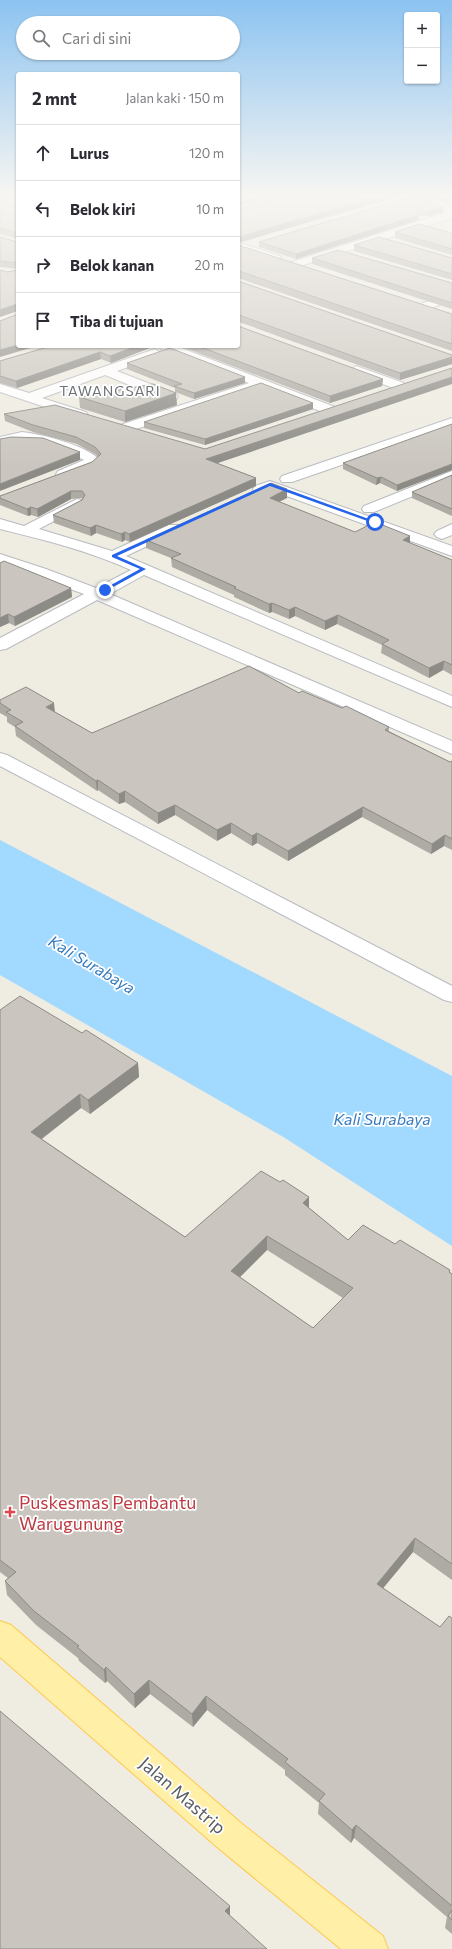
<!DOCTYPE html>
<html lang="id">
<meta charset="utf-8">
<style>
:root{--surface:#fff;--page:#f7f7f7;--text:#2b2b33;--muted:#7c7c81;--line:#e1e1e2}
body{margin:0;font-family:Commissioner,sans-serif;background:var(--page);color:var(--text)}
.controls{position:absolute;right:12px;top:12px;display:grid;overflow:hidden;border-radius:4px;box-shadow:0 1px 3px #0004}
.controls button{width:36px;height:36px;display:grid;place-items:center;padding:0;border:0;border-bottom:1px solid var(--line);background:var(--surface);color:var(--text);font:20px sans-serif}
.stop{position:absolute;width:12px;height:12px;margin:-9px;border:3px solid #2563eb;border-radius:50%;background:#fff}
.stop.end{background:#2563eb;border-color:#fff;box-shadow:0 1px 4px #0008}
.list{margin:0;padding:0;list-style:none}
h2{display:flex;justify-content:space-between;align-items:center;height:52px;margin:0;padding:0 16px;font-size:17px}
h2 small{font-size:13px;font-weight:400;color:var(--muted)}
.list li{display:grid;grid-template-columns:26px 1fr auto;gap:12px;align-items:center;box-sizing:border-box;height:56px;padding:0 16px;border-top:1px solid var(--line)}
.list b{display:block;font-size:15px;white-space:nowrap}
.list em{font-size:13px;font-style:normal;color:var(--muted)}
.icon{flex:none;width:22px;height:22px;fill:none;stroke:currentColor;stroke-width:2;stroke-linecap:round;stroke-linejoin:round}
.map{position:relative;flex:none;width:452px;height:1949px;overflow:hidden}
.search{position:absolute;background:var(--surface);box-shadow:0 1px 3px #0004;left:16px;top:16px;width:224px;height:44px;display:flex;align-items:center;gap:10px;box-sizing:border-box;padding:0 14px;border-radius:22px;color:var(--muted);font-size:15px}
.panel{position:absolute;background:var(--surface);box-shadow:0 1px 3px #0004;left:16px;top:72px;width:224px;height:276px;border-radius:4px}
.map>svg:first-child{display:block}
</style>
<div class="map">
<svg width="452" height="1949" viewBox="0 0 452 1949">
<rect width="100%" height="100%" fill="#efece2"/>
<polygon fill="#a2d9ff" points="0,840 452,1076 452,1246 285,1138 0,975"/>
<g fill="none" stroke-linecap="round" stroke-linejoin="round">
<g stroke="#b8bbc0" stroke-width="2">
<g id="street">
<path d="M 248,195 C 257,195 271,194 278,201 L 273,204 L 249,197 Z"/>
<polygon points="406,195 428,195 452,207 452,218 300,266 296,267 290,264 292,262 447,212 418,198 335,222 330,219 331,217"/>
<polygon points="243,244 280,256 281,258 276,261 239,249 239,245"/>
<polygon points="452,294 452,301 424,310 418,306 420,304"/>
<polygon points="159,346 176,346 335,407 337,410 335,413 325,413 261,388 130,431 120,431 118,428 120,425 249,383 161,349"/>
<polygon points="155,349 161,353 159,356 117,371 176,394 178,397 176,400 166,400 105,375 42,398 86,412 88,415 86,418 81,419 0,392 0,384 29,393"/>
<polygon points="356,366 404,383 405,386 399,390 352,373 350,370"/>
<polygon points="452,418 452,427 292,482 282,482 280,479 282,476"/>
<path d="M 22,432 C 41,434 90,446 100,461 C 93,471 69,480 58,477 L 56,474 L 58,471 L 84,460 C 55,446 33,437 0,445 L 0,437 Z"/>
<polygon points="452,471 452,480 374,512 364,512 362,509 364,506"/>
<polygon points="270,481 452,546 452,556 270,490 260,493 255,492 253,489 255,486"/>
<path d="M 77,499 L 82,500 L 84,503 L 82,506 L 39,529 L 112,551 L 169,525 L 179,525 L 182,528 L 179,531 L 126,556 L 452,696 L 452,707 L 144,575 L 110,594 L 452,741 L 452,754 L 97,600 L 6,649 L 0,650 L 0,638 L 84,594 L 0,564 L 0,554 L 46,569 L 96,588 L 131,570 C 89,551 45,540 0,529 L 0,519 L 24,526 Z"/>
<polygon points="452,524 452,535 442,539 437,537 434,534 437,531"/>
<polygon points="0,753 7,755 452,986 452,1002 444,1000 0,766"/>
</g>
</g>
<g stroke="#ffc94b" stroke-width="2">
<polygon id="primary" points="0,1621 11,1625 241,1823 383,1936 388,1949 341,1949 217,1847 0,1657"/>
</g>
<use href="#street" fill="#fff" fill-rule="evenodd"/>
<use href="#primary" fill="#ffefa7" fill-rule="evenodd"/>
</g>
<g fill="#aeaaa4" fill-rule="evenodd">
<polygon points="0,195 18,195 18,202 0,196"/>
<polygon points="417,195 443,212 429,216 419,216 418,220 296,259 259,247 259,242"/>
<polygon points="431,195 452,195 452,203 447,203"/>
<polygon points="0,199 17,204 18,204 18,239 0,234"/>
<polygon points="395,232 452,233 452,255 395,238"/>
<polygon points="0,237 17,242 18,242 18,269 0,267"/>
<polygon points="238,245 452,314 452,351 238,278"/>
<polygon points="354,245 452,258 452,280 354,251"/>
<polygon points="312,258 452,283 452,309 312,264"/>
<polygon points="238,281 452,355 452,364 400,380 239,322 238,322"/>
<polygon points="155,346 111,363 101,359 17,388 0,383 0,361"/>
<polygon points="180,346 238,346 383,379 382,386 330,403"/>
<polygon points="127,363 245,377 245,383 194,399 175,392 175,388 127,369"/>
<polygon points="79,397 177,405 125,422 80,408"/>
<polygon points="313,403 313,409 205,445 144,428 144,422"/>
<polygon points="4,414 216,463 256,478 256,486 130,542 125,540 122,542 96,533 91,536 54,523 53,515 82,500 82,498 71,499 38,517 31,515 28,516 0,505 0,496 92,462 98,457 95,454 77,444 33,432 5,421"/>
<polygon points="452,424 397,491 380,483 376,485 343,469 343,463"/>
<polygon points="452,475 452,516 412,498 412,492"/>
<polygon points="287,498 279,502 355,532 410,536 410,543 452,560 452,675 443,670 429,678 381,653 382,645 337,624 325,630 295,616 289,619 272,612 269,613 234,597 234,595 172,567 171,558 146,548 146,540"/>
<polygon points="0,563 71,588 72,597 15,626 9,623 0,627"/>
<polygon points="299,693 342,708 389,727 389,731 450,762 452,761 452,850 444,846 431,854 362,817 288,861 257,843 252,846 231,833 217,841 175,815 158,824 125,802 119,804 98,790 97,791 16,736 15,727 7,722 7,717 0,713 0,700 55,712 92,733"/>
<path d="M 0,1010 L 82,1033 L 138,1063 L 139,1077 L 90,1114 L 81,1108 L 42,1139 L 185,1237 L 280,1182 L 309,1197 L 309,1208 L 348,1240 L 395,1244 L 450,1270 L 450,1272 L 452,1274 L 452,1580 L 413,1552 L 383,1588 L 440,1627 L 452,1618 L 452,1934 L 445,1928 L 447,1917 L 354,1838 L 351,1843 L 318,1814 L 319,1803 L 285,1775 L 285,1770 L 207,1710 L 193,1727 L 150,1694 L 135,1708 L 107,1681 L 105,1683 L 79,1661 L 78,1658 L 36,1625 L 7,1595 L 5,1581 L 8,1578 L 0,1572 ZM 267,1250 L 343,1298 L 313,1328 L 240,1277 Z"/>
</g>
<g fill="#8d8b86">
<polygon points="257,195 276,195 238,206 238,201"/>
<polygon points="383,195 402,195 238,243 238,237"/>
<polygon points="443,207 443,212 429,216 429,211"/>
<polygon points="419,210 418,220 296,259 296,254"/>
<polygon points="17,304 18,311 0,317 0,310"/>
<polygon points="18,345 18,346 37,346 0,357 0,350"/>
<polygon points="137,346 155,346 111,363 110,356"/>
<polygon points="100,352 101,359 17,388 16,381"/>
<polygon points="452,357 452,364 400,380 400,373"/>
<polygon points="245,377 245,383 194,399 194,393"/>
<polygon points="452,377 452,384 206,467 206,459"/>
<polygon points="383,379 382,386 330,403 330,396"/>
<polygon points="176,393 177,405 125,422 125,411"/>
<polygon points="313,403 313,409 205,445 205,439"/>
<polygon points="80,452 80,460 0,491 0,484"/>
<polygon points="452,464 452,470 397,491 397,485"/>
<polygon points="381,477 380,483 376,485 377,478"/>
<polygon points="256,478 256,486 130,542 129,534"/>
<polygon points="287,489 287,498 270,506 270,498"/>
<polygon points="71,491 71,499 38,517 37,509"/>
<polygon points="31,507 31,515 28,516 27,509"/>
<polygon points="96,525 96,533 91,536 90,528"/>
<polygon points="125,532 125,540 122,542 121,534"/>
<polygon points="410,536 410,545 403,540"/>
<polygon points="71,588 72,597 15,626 14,617"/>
<polygon points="272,603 272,612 269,613 269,604"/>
<polygon points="295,607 295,616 289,619 289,610"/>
<polygon points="8,614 9,623 0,627 0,618"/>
<polygon points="338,615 337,624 325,630 325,621"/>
<polygon points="444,661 443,670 429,678 429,668"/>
<polygon points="54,703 55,713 46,707"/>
<polygon points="98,780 98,790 97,791 96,781"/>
<polygon points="125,791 125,802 119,804 119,794"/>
<polygon points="175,805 175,815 158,824 158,813"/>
<polygon points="363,807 362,817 288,861 288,851"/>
<polygon points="231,823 231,833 217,841 217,830"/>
<polygon points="257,833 257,843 252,846 252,836"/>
<polygon points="445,835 444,846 431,854 432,844"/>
<polygon points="138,1063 139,1077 90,1114 88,1100"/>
<polygon points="80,1094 81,1108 32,1146 31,1132"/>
<polygon points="309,1197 309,1211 303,1203"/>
<polygon points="267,1236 267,1250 231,1286 231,1271"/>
<polygon points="415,1538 413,1552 375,1598 377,1584"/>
<polygon points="106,1667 107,1681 105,1683 104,1670"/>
<polygon points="149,1680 150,1694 135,1708 134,1694"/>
<polygon points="206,1696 207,1710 193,1727 192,1714"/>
<polygon points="356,1825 354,1838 351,1843 352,1830"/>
<polygon points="230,1906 230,1926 225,1911"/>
</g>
<g fill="#cac6bf" stroke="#8d8b86" fill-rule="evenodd">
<polygon points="238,195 257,195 238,201"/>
<polygon points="288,195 383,195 238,237 238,209"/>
<polygon points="417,195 419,195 443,207 429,211 419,210 418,215 296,254 259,242"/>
<polygon points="443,195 452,195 452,197 448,197"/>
<polygon points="0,199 17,204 18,204 18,233 0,228"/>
<polygon points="419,224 452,233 452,249 395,232"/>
<polygon points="0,237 17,242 18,242 18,263 0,261"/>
<polygon points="379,237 452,258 452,274 354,245"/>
<polygon points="238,245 452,314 452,344 239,271 238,272"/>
<polygon points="338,250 452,283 452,303 312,258"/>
<polygon points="18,269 18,305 17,304 0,310 0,270 7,272 18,270"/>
<polygon points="238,281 452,355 452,357 400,373 239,315 238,315"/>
<polygon points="18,314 18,345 0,350 0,321"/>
<polygon points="238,326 383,379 330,396 198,346 238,346"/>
<polygon points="51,346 137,346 110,356 100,352 16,381 0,376 0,361"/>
<polygon points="170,348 245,377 194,393 174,386 182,384 127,363"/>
<polygon points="452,368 452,377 206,459 256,478 129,534 125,532 121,534 96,525 90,528 53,515 82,500 85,495 82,491 71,491 37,509 31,507 27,509 0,498 0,496 92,462 101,454 95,447 76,437 33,425 4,414 55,405 205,449"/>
<polygon points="261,383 313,403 205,439 144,422"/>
<polygon points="153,384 176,393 125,411 79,397"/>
<polygon points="452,424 452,464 397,485 381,477 377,478 343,463"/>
<polygon points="11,437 43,438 80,452 0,484 0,439"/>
<polygon points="452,475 452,509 412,492"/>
<polygon points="271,483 287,489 270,498 355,532 375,522 410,536 403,540 452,560 452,665 444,661 429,668 382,644 389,640 338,615 325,621 295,607 289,610 272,603 269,604 234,588 236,587 171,558 181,554 146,540"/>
<polygon points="4,561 71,588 14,617 8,614 0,618 0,563"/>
<polygon points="249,666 299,693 302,691 342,708 346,706 389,727 385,730 450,762 452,761 452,839 445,835 432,844 363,807 288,851 257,833 252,836 231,823 217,830 175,805 158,813 125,791 119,794 98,780 96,781 15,726 23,722 6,712 11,710 0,703 0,700 26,687 54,703 46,707 92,733"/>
<path d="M 20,996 L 82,1033 L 86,1030 L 138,1063 L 88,1100 L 80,1094 L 31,1132 L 185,1237 L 261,1171 L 280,1182 L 283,1180 L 309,1197 L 303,1203 L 348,1240 L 363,1225 L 395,1244 L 400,1240 L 450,1270 L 449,1272 L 452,1274 L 452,1564 L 415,1538 L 377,1584 L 440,1627 L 449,1616 L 452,1618 L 452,1906 L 356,1825 L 352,1830 L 319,1801 L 325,1794 L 285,1762 L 288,1759 L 206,1696 L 192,1714 L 149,1680 L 134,1694 L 106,1667 L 104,1670 L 77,1647 L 79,1646 L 34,1611 L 5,1581 L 16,1572 L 0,1560 L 0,1010 ZM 267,1236 L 353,1288 L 313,1328 L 231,1271 Z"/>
<polygon points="0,1711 230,1906 225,1911 267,1949 0,1949"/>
<polygon points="452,1910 452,1920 448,1916"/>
</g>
<linearGradient id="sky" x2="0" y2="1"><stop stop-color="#8cc3f1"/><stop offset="0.42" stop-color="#f8f6f2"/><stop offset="1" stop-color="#f8f6f2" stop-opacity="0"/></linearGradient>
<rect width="452" height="468" fill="url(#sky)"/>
<polygon fill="#2563eb" points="270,483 377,522 373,523 270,486 117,556 146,569 106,591 102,590 140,569 112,557 112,555"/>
<path fill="#e0444e" stroke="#fff" stroke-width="1.5" d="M8 1506h4v4h4v4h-4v4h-4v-4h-4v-4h4z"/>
<g text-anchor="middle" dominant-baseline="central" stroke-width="3.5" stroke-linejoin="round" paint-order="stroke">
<g font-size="14" letter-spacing="1" fill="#6b7177" stroke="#fff">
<text x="110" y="390">TAWANGSARI</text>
</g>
<g font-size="16" font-style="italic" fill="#3479bd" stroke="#fff">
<text transform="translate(92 964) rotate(31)">Kali Surabaya</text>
<text x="382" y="1118">Kali Surabaya</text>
</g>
<g font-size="18" fill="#be3a42" stroke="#fff" text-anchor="start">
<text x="19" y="1502">Puskesmas Pembantu<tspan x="19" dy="21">Warugunung</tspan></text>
</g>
<g font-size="18" fill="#5b5f65" stroke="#fff">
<text transform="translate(183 1795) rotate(41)">Jalan Mastrip</text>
</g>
</g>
</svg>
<div class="controls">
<button>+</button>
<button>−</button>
</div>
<div class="stop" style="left:375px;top:522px"></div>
<div class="stop end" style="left:105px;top:590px"></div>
<div class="search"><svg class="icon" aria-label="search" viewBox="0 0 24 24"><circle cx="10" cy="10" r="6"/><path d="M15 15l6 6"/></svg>Cari di sini</div>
<section class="panel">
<h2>2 mnt<small>Jalan kaki · 150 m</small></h2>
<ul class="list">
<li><svg class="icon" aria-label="ahead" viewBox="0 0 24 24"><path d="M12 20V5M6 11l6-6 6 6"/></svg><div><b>Lurus</b></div><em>120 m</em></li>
<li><svg class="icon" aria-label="left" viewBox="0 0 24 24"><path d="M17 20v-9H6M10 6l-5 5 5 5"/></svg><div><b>Belok kiri</b></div><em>10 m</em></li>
<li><svg class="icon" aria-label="right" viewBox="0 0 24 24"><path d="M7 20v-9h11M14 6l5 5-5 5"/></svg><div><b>Belok kanan</b></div><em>20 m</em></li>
<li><svg class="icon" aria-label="arrive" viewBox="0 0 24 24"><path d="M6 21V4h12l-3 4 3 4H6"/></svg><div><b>Tiba di tujuan</b></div></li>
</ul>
</section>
</div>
